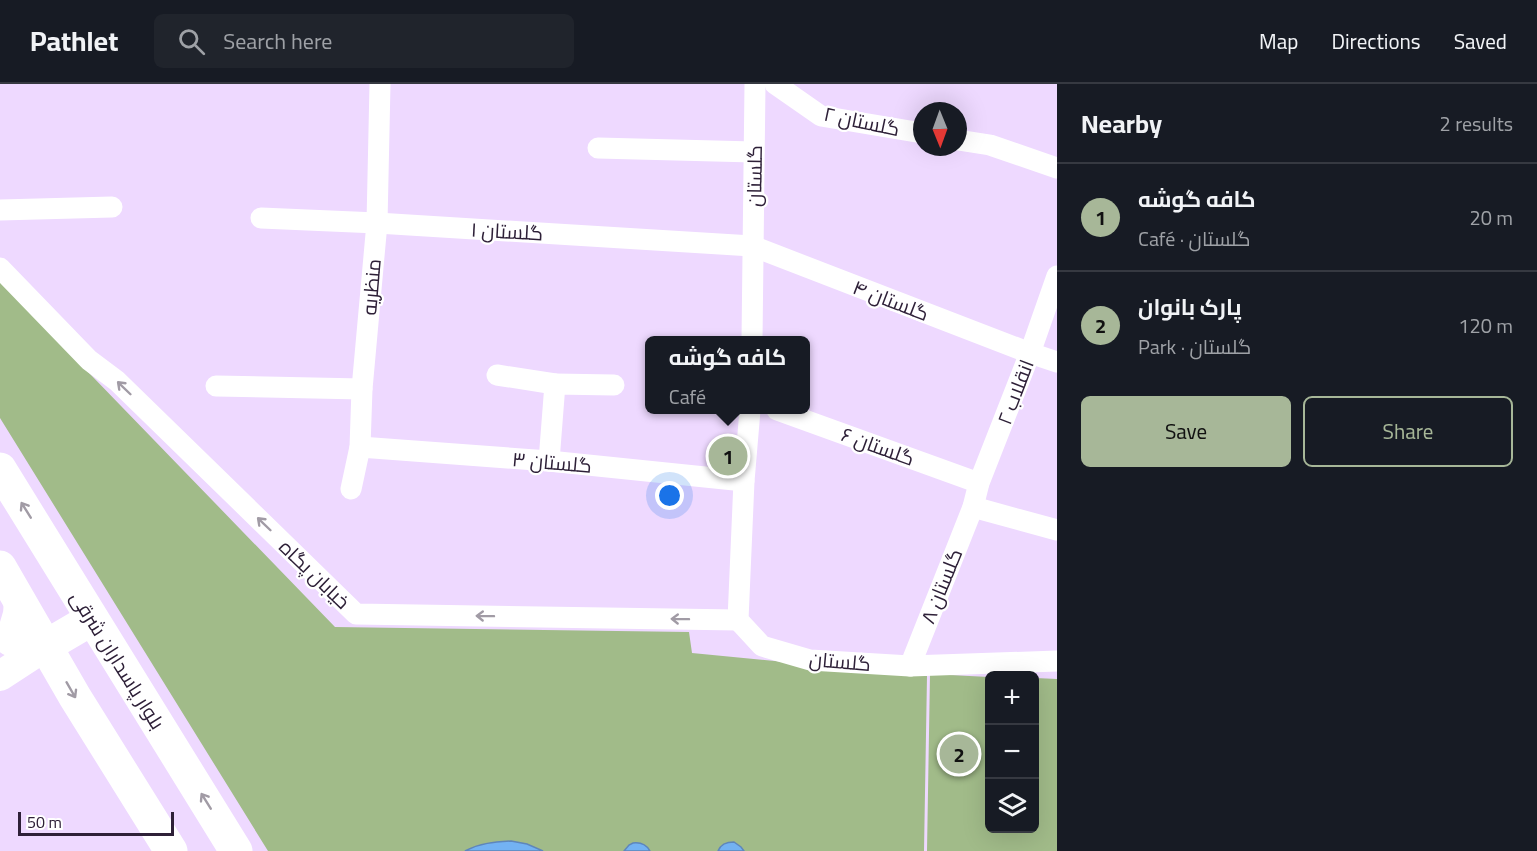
<!DOCTYPE html>
<meta charset="utf-8">
<style>
:root{--surface:#171b24;--page:#20242c;--text:#f1f3f6;--muted:#9ea1a6;--line:#363941;--accent:#a7b798}
body{margin:0;font-family:Georgia,Cairo,serif;background:var(--page);color:var(--text)}
.controls{position:absolute;right:18px;bottom:18px;display:grid;overflow:hidden;border-radius:9px;box-shadow:0 6px 24px #0002}
.controls button{width:54px;height:54px;display:grid;place-items:center;padding:0;border:0;border-bottom:2px solid var(--line);background:var(--surface);color:var(--text);font:30px sans-serif}
.compass{position:absolute;left:913px;top:18px;width:54px;height:54px;border-radius:50%;background:var(--surface);box-shadow:0 6px 24px #0002;rotate:179deg}
.scale{position:absolute;left:18px;bottom:15px;width:156px;box-sizing:border-box;padding-left:6px;border:3px solid #2e2038;border-top:0;font-size:16px;line-height:21px;white-space:nowrap;color:#2e2038;-webkit-text-stroke:4px #fff;paint-order:stroke}
.you{position:absolute;left:670px;top:412px;width:21px;height:21px;margin:-15px;border:4px solid #fff;border-radius:50%;background:#1a73e8;box-shadow:0 0 0 9px #1a73e833}
.badge{display:grid;place-items:center;width:39px;height:39px;border-radius:50%;background:var(--accent);color:#111;font-size:20px;font-weight:700}
.pin{position:absolute;translate:-50% -50%;border:3px solid #fff;box-shadow:0 2px 6px #0006}
.popup{position:absolute;left:645px;top:252px;width:165px;height:78px;box-sizing:border-box;display:grid;place-content:center;border-radius:9px;background:var(--surface);filter:drop-shadow(0 2px 4px #0005);font-size:20px;white-space:nowrap;color:var(--muted)}
.popup b{font-size:22px;color:var(--text)}
.popup::after{content:'';position:absolute;left:50%;top:100%;margin-left:-12px;border:12px solid transparent;border-top-color:var(--surface)}
.list{margin:0;padding:0;list-style:none}
h2{display:flex;justify-content:space-between;align-items:center;height:78px;margin:0;padding:0 24px;font-size:26px}
h2 small{font-size:20px;font-weight:400;color:var(--muted)}
.list li{display:grid;grid-template-columns:39px 1fr auto;gap:18px;align-items:center;box-sizing:border-box;height:108px;padding:0 24px;border-top:2px solid var(--line)}
.list b{display:block;font-size:22px;white-space:nowrap}
.list p{margin:0;font-size:20px;white-space:nowrap;color:var(--muted)}
.list em{font-size:20px;font-style:normal;color:var(--muted)}
.actions{display:flex;gap:12px;padding:18px 24px}
.actions a{flex:1;padding:14px 0;border:2px solid var(--accent);border-radius:9px;text-align:center;font-size:21px;color:var(--accent)}
.actions .main{background:var(--accent);color:#111}
.icon{flex:none;width:33px;height:33px;fill:none;stroke:currentColor;stroke-width:2;stroke-linecap:round;stroke-linejoin:round}
.map{position:relative;flex:none;width:1057px;height:767px;overflow:hidden}
header{display:flex;align-items:center;gap:36px;box-sizing:border-box;height:84px;padding:0 30px;background:var(--surface);border-bottom:2px solid var(--line)}
header strong{font-size:28px}
nav{display:flex;gap:33px;margin-inline-start:auto;font-size:21px}
.search{width:420px;height:54px;background:var(--page);display:flex;align-items:center;gap:15px;box-sizing:border-box;padding:0 21px;border-radius:9px;color:var(--muted);font-size:22px}
main{display:flex}
aside{flex:1;background:var(--surface)}
.map>svg:first-child{display:block}
</style>
<header>
<strong>Pathlet</strong>
<div class="search"><svg class="icon" aria-label="search" viewBox="0 0 24 24"><circle cx="10" cy="10" r="6"/><path d="M15 15l6 6"/></svg>Search here</div>
<nav><a>Map</a><a>Directions</a><a>Saved</a></nav>
</header>
<main>
<div class="map">
<svg width="1057" height="767" viewBox="0 0 1057 767">
<rect width="100%" height="100%" fill="#eed9ff"/>
<g fill="#a1bb89">
<polygon points="0,197 335,543 689,548 692,569 927,592 924,767 268,767 0,334"/>
<polygon points="930,590 989,593 990,744 1034,744 1035,594 1057,595 1057,767 927,767"/>
</g>
<g fill="#73b2f3" stroke="#5e86bb" stroke-width="1.5">
<path d="M 511,757 L 527,760 L 543,767 L 465,767 C 480,759 494,758 511,757 Z"/>
<path d="M 734,758 L 741,763 L 744,767 L 718,767 C 721,760 726,758 734,758 Z"/>
<path d="M 633,759 C 641,758 646,760 650,767 L 624,767 L 629,761 Z"/>
</g>
<g fill="none" stroke-linecap="round" stroke-linejoin="round">
<g stroke="#fff" stroke-width="21">
<polyline points="775,0 821,32 922,49"/>
<polyline points="958,56 990,61 1057,84"/>
<polyline points="598,64 754,68"/>
<polyline points="0,126 112,123"/>
<polyline points="261,134 377,139 752,162 1030,269 1057,278"/>
<polyline points="0,184 89,276 117,297 356,530 738,536"/>
<polyline points="752,256 755,0"/>
<polyline points="497,291 555,300"/>
<polyline points="216,302 362,305"/>
<polyline points="750,326 744,397 738,536 762,562 810,576 910,582 1057,577"/>
<polyline points="777,326 979,399"/>
<polyline points="360,363 549,377 744,397"/>
<polyline points="549,377 555,300 614,301"/>
<polyline points="351,405 360,363 362,305 377,139 380,0"/>
<polyline points="973,423 1057,446"/>
<polyline points="910,582 973,423 979,399 1030,269 1057,192"/>
</g>
<g stroke="#fff" stroke-width="30">
<polyline points="10,557 18,530 19,516"/>
<polyline points="0,592 46,562"/>
</g>
<g stroke="#fff" stroke-width="33">
<polyline points="0,385 236,767"/>
<polyline points="0,483 75,613 171,767"/>
<polyline points="46,562 92,535"/>
</g>
</g>
<defs><path id="oneway-shaft" d="M-6 0H5M1.5-3L5.5 0L1.5 3" fill="none" stroke-width="1.6" stroke-linecap="round" stroke-linejoin="round" transform="scale(1.5)"/></defs>
<g stroke="#a19ba5">
<use href="#oneway-shaft" transform="translate(124 304) rotate(-136)"/>
<use href="#oneway-shaft" transform="translate(26 426) rotate(-122)"/>
<use href="#oneway-shaft" transform="translate(264 440) rotate(-136)"/>
<use href="#oneway-shaft" transform="translate(485 532) rotate(-179)"/>
<use href="#oneway-shaft" transform="translate(680 535) rotate(-179)"/>
<use href="#oneway-shaft" transform="translate(71 606) rotate(60)"/>
<use href="#oneway-shaft" transform="translate(206 717) rotate(-122)"/>
</g>
<g text-anchor="middle" dominant-baseline="central" stroke-width="4.5" stroke-linejoin="round" paint-order="stroke">
<g font-size="20" fill="#2e2038" stroke="#fff">
<text transform="translate(862 37) rotate(12)">گلستان ۲</text>
<text transform="translate(754 92) rotate(-89)">گلستان</text>
<text transform="translate(507 147) rotate(3)">گلستان ۱</text>
<text transform="translate(371 203) rotate(-85)">منظریه</text>
<text transform="translate(891 216) rotate(21)">گلستان ۴</text>
<text transform="translate(1015 308) rotate(-69)">انقلاب ۲</text>
<text transform="translate(878 362) rotate(20)">گلستان ۶</text>
<text transform="translate(552 378) rotate(5)">گلستان ۳</text>
<text transform="translate(315 490) rotate(44)">خیابان پگاه</text>
<text transform="translate(941 502) rotate(-68)">گلستان ۸</text>
<text transform="translate(118 576) rotate(58)">بلوار پاسداران شرقی</text>
<text transform="translate(840 577) rotate(5)">گلستان</text>
</g>
</g>
</svg>
<div class="controls">
<button>+</button>
<button>−</button>
<button><svg class="icon" aria-label="layers" viewBox="0 0 24 24"><path d="M12 4l9 5-9 5-9-5zM3 14l9 5 9-5"/></svg></button>
</div>
<svg class="compass" viewBox="-18 -18 36 36"><path d="M0-13l5 13h-10z" fill="#e53935"/><path d="M0 13l5-13h-10z" fill="#9ea1a6"/></svg>
<div class="scale">50 m</div>
<div class="you"></div>
<div class="pin badge" style="left:728px;top:372px">1</div>
<div class="popup"><b>کافه گوشه</b>Café</div>
<div class="pin badge" style="left:959px;top:670px">2</div>
</div>
<aside>
<h2>Nearby<small>2 results</small></h2>
<ul class="list">
<li><span class="badge">1</span><div><b>کافه گوشه</b><p>Café · گلستان</p></div><em>20 m</em></li>
<li><span class="badge">2</span><div><b>پارک بانوان</b><p>Park · گلستان</p></div><em>120 m</em></li>
</ul>
<div class="actions"><a class="main">Save</a><a>Share</a></div>
</aside>
</main>
